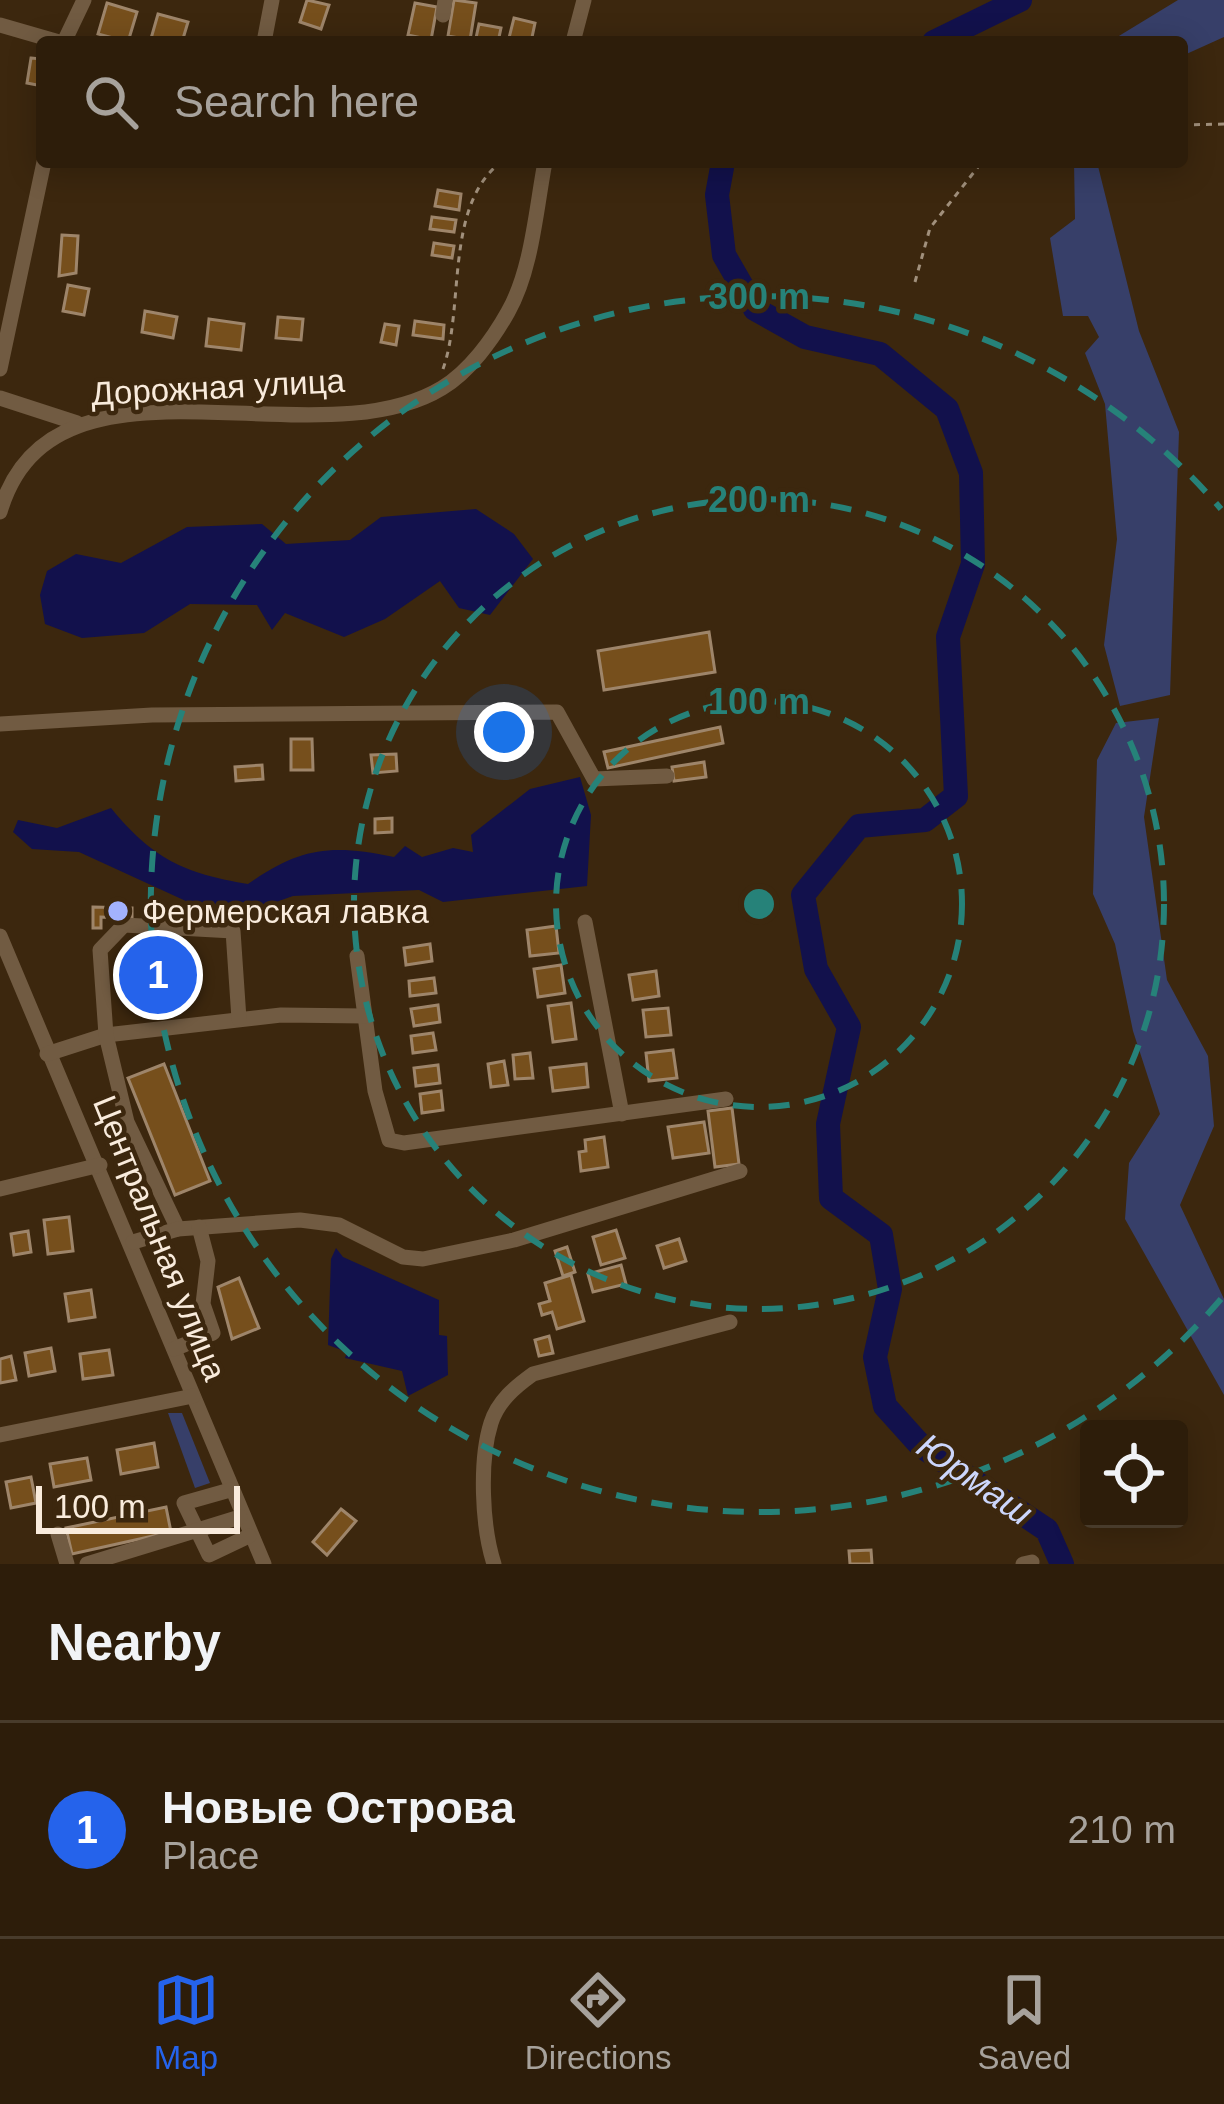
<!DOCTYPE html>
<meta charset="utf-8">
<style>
:root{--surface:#2d1d0a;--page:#352613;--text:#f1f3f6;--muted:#a7a29c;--line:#483b2b;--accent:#2563eb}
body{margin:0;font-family:Arial,sans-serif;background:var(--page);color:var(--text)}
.controls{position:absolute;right:36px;bottom:36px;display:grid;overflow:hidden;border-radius:12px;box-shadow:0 6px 30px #0003}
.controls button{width:108px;height:108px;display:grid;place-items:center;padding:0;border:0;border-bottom:3px solid var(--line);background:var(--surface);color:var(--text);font:60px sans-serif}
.scale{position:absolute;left:36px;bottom:30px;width:204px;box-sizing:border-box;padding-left:12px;border:6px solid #f9ebdc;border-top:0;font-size:33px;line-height:42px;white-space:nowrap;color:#f9ebdc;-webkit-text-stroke:9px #3c270e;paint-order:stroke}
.you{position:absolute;left:504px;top:732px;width:42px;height:42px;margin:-30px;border:9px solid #fff;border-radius:50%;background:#1a73e8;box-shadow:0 0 0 18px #1a73e833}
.badge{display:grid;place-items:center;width:78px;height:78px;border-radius:50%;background:var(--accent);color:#fff;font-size:39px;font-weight:700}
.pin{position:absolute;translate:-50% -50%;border:6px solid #fff;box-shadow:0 3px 12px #0006}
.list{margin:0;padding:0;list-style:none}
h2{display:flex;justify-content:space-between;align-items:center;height:156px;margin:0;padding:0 48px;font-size:51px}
h2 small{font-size:39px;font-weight:400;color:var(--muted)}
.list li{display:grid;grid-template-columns:78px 1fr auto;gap:36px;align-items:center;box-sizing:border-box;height:216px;padding:0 48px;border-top:3px solid var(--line)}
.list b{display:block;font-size:45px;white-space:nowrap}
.list p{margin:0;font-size:39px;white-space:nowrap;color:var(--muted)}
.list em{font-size:39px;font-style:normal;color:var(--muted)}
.icon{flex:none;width:66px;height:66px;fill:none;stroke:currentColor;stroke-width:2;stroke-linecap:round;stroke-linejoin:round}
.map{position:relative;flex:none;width:1224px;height:1564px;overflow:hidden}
.search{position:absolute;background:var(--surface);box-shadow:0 6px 30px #0003;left:36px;right:36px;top:36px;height:132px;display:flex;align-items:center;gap:30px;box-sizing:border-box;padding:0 42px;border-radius:12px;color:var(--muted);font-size:45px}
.sheet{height:372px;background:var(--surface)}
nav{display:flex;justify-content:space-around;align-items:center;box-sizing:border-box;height:168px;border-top:3px solid var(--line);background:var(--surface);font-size:33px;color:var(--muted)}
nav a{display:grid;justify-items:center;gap:6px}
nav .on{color:var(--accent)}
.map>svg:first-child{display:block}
</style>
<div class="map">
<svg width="1224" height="1564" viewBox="0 0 1224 1564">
<rect width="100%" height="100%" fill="#3c270e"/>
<g fill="#373f69">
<polygon points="1178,0 1224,0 1224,37 1182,56 1182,42 1109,42"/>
<polygon points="1074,162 1097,162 1139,331 1179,432 1170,695 1120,706 1104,645 1117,539 1105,404 1085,353 1099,337 1088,316 1063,316 1050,238 1075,219"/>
<polygon points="1159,718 1144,817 1167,980 1208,1056 1214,1126 1180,1205 1224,1299 1224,1395 1125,1219 1129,1163 1160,1114 1133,1031 1115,944 1093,894 1097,760 1116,723"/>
<polygon points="168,1413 182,1413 210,1483 195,1488"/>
</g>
<g fill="#12114c">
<polygon points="476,509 514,534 533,559 490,615 459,608 440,581 385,619 344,637 285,613 272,630 257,605 190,604 144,633 82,638 45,624 40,595 47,571 76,554 121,563 187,527 262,524 286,544 350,540 381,517"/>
<path d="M 580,777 L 591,815 L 587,886 L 443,902 L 419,890 L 293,896 L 248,912 L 188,902 L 79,852 L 32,849 L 13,832 L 18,820 L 57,828 L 111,808 C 153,859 183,873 248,884 C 301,847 331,844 394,857 L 405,846 L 422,857 L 453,848 L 473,852 L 471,835 L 530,789 Z"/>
<polygon points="336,1248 343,1257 439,1300 439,1335 447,1336 448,1375 408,1396 402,1371 345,1358 347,1352 328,1345 331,1259"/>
</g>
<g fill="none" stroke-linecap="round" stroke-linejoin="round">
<g stroke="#12114c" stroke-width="24">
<polyline points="934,42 1020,0"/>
<polyline points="723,162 717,195 724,255 755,309 805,337 880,354 947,409 971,473 973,564 948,637 956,796 925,820 859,826 803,895 816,969 849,1027 828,1124 831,1198 881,1235 890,1289 875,1357 885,1406 921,1446 1047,1530 1062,1564"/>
</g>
</g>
<g fill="#764f1c" stroke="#9e856a" stroke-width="3">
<polygon points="307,0 329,5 321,29 300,22"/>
<polygon points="454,0 476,3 470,40 448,36"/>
<polygon points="107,3 137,12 128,42 98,34"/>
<polygon points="415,3 437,7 431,40 408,35"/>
<polygon points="158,14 188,22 182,42 150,42"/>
<polygon points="514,18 535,23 531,42 508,42"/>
<polygon points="479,24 501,28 498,42 476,38"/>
<polygon points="31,58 42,59 42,86 27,83"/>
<polygon points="438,190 461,194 459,210 435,206"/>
<polygon points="432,217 456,220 454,232 430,229"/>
<polygon points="62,235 78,236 76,273 59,276"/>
<polygon points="434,243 454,246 452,258 432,255"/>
<polygon points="68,285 89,289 84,315 63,311"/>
<polygon points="145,311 177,317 173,338 142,332"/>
<polygon points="278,317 303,319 301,340 276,338"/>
<polygon points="209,319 244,324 241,350 206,346"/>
<polygon points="415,321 444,325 443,339 413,335"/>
<polygon points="385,324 399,326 396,345 381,342"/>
<polygon points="709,632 715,672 604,690 598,651"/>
<polygon points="720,727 723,743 608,768 604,752"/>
<polygon points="291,739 312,739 313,770 291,770"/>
<polygon points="396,754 397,771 373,773 371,755"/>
<polygon points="704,762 706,777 674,781 672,767"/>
<polygon points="262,765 263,779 236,781 235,767"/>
<polygon points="392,818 392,832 375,833 375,819"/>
<polygon points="93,907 132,908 132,918 101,917 101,928 93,928"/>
<polygon points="556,926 559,953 530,956 527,930"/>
<polygon points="174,943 178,1006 141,1008 138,945"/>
<polygon points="430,944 432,961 406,965 404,948"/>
<polygon points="561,965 565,993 538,997 534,969"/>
<polygon points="656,971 659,996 633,1000 629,975"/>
<polygon points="434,978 436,993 410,996 409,981"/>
<polygon points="571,1003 576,1039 553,1042 548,1006"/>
<polygon points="438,1005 440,1022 414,1026 411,1009"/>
<polygon points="668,1008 671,1035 646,1037 643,1010"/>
<polygon points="433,1033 436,1050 413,1053 411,1036"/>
<polygon points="673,1050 677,1078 649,1081 646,1053"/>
<polygon points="530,1053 533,1078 515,1079 513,1055"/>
<polygon points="504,1061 508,1085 491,1087 488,1064"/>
<polygon points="164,1064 210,1181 175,1195 128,1078"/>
<polygon points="586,1064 588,1087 553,1091 550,1068"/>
<polygon points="438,1065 440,1083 416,1086 414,1068"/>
<polygon points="441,1091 443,1110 422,1113 420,1094"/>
<polygon points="732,1108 739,1164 715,1167 708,1111"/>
<polygon points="704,1122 709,1153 673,1158 668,1127"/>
<polygon points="604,1137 608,1167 581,1171 579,1152 586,1151 585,1140"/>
<polygon points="69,1217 73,1251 48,1254 44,1220"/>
<polygon points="616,1230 625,1258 601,1265 593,1237"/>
<polygon points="28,1231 31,1252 14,1255 11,1234"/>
<polygon points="679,1239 686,1261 664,1268 657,1246"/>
<polygon points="567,1247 575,1272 563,1276 555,1251"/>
<polygon points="621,1265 626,1284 593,1292 588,1274"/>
<polygon points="571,1275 584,1321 557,1329 552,1312 542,1315 539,1304 550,1301 545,1283"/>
<polygon points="239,1278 259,1328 232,1339 218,1287"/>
<polygon points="91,1290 95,1317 69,1321 65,1294"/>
<polygon points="549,1336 553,1353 539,1356 535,1340"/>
<polygon points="51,1348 55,1371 29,1376 25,1353"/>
<polygon points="109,1350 113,1375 83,1379 80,1354"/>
<polygon points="11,1356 16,1380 0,1383 0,1359"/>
<polygon points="154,1443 158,1467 121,1474 117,1450"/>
<polygon points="87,1458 91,1480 54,1487 50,1464"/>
<polygon points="31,1477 36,1503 11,1508 6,1482"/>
<polygon points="166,1507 171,1532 72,1554 66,1528"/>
<polygon points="341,1509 356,1521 327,1555 313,1542"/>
<polygon points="871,1550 872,1564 850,1564 849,1551"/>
</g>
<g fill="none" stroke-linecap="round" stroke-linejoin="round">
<g stroke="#a1907c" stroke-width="3" stroke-dasharray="6 6" stroke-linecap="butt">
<polyline points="1182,125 1224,124"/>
<polyline points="915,282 930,228 982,162"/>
<path d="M 443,369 C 465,307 444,206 501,162"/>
</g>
<g stroke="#715b42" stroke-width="15">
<polyline points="443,15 445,0"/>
<polyline points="0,25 59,42"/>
<polyline points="64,42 84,0"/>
<polyline points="264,42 272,0"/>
<polyline points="573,42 584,0"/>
<polyline points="0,369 44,162"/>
<polyline points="0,398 77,423"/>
<path d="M 0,512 C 52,333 316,465 442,388 C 469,372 493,339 508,312 C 532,270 536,209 545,162"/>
<polyline points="0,724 152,715 557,712 594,779 667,776"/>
<polyline points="585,922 622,1114"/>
<polyline points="0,936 264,1564"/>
<polyline points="357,956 375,1091 389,1140 404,1143 726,1099"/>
<polyline points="47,1054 106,1035 281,1015 365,1016"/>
<polyline points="0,1189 100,1165"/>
<polyline points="178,1229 127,1122 106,1035 100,950 124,925 233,931 239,1019"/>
<polyline points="133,1242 178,1229 300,1220 339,1225 403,1257 423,1259 514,1240 740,1171"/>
<polyline points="174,1349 213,1333 203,1304 208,1261 199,1227"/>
<polyline points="0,1435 193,1396"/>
<polyline points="230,1490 184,1503 209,1555 249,1536"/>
<polyline points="58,1534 67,1564"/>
<polyline points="87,1564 240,1517"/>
<path d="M 494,1564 C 482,1527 479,1461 491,1423 C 498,1401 515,1387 533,1374 L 730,1322"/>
<polyline points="1023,1564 1032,1562"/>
</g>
</g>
<g fill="none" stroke="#268279" stroke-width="6" stroke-dasharray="21 15">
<circle cx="759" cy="904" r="203"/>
<circle cx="759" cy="904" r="405"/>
<path d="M1221 1299A608 608 0 1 1 1221 509"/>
</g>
<circle fill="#a3b2fd" stroke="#3c270e" stroke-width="4.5" cx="118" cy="911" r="12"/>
<g text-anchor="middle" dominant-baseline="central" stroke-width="9" stroke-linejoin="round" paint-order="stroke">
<g font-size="33" fill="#f9ebdc" stroke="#3c270e">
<text transform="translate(218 387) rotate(-3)">Дорожная улица</text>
<text transform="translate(160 1238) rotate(68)">Центральная улица</text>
</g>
<g font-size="33" fill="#f9ebdc" stroke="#3c270e" text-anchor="start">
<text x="142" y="911">Фермерская лавка</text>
</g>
<g font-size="36" font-style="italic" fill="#ccd6fc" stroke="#3c270e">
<text transform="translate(975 1479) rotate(35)">Юрмаш</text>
</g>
</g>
<circle cx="759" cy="904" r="18" fill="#268279" stroke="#3c270e" stroke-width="6"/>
<g font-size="36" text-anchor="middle" font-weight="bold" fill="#268279" stroke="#3c270e" stroke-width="9" stroke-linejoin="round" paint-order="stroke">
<text x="759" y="309">300 m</text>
<text x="759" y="512">200 m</text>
<text x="759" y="714">100 m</text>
</g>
</svg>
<div class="controls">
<button><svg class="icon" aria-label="locate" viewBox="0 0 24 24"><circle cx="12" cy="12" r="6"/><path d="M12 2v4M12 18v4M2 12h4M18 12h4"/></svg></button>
</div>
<div class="scale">100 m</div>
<div class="you"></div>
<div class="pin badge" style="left:158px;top:975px">1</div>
<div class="search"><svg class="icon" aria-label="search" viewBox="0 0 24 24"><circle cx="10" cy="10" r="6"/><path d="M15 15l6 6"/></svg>Search here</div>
</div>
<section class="sheet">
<h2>Nearby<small></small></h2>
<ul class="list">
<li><span class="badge">1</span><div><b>Новые Острова</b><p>Place</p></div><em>210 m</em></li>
</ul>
</section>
<nav>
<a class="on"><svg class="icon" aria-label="map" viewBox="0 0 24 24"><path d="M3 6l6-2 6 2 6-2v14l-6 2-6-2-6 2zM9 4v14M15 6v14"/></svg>Map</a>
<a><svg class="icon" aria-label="directions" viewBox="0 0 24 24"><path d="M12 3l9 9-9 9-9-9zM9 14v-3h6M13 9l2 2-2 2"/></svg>Directions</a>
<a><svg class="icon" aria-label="saved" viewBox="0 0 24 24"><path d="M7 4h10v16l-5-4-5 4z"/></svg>Saved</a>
</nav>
